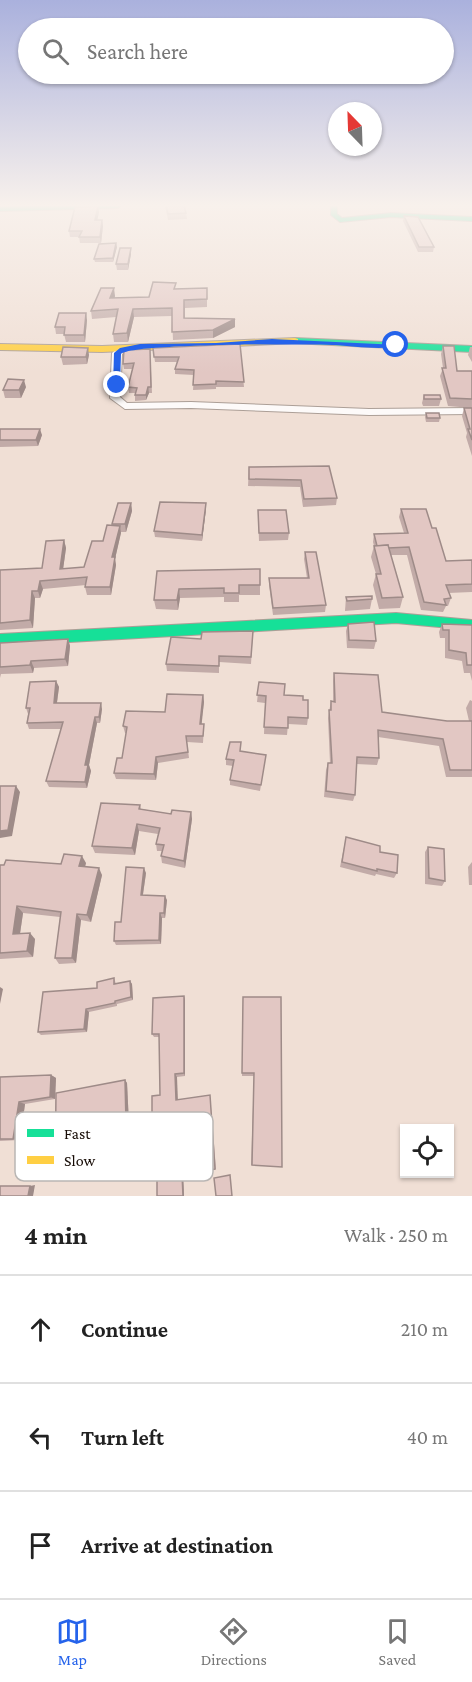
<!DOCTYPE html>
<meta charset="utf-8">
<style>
:root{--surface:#fff;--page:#f6f6f6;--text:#222;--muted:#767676;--line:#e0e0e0;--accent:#2563eb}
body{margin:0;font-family:"Crimson Pro",serif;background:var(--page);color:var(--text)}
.controls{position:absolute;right:18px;bottom:18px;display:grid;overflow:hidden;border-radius:0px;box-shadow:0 2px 4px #0004}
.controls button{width:54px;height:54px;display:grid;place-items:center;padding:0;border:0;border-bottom:2px solid var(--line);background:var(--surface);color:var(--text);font:30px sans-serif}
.compass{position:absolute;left:328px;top:102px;width:54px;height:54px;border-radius:50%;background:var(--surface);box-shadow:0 2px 4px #0004;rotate:337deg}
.stop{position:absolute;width:18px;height:18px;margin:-14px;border:4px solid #2563eb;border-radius:50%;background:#fff}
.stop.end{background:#2563eb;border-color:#fff;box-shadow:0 2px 6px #0008}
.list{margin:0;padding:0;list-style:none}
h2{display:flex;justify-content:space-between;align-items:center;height:78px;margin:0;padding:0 24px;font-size:26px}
h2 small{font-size:20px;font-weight:400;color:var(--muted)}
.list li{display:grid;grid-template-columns:39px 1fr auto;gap:18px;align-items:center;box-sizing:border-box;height:108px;padding:0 24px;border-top:2px solid var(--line)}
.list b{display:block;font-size:22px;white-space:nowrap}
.list em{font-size:20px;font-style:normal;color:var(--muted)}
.icon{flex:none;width:33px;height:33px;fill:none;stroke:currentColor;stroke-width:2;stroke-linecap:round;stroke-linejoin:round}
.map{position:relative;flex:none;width:472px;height:1196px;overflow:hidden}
.search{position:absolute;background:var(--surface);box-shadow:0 2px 4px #0004;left:18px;right:18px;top:18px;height:66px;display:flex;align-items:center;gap:15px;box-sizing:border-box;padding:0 21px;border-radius:33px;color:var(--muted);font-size:22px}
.sheet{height:402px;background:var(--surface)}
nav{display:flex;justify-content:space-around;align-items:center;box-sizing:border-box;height:84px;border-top:2px solid var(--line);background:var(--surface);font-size:16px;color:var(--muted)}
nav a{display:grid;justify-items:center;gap:3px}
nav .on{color:var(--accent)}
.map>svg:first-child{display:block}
</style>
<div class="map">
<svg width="472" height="1196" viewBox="0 0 472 1196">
<rect width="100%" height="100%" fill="#f0dfd5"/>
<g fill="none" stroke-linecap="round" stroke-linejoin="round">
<g stroke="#ac9f97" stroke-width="2">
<polygon id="street" points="119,347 127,349 122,354 120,397 127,403 191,402 369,409 472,408 472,414 369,415 191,408 125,409 110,398 112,353"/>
</g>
<g stroke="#ac9f97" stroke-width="2">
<g id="fast">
<polygon points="52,206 121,206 118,208 0,211 0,207"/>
<polygon points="331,206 337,206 337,214 342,218 391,213 472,217 472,221 391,217 340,222 331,215"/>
<polygon points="295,338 472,346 472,352 292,343 292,339"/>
<polygon points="396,613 472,620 472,630 396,623 0,646 0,634"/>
</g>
</g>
<g stroke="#ac9f97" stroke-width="2">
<polygon id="slow" points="295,338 298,339 298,343 102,352 0,350 0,344 102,346"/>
</g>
<use href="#street" fill="#fdfaf9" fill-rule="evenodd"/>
<use href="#fast" fill="#16e098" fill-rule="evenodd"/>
<use href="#slow" fill="#ffcf43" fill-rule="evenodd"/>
</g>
<g fill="#c2aba8">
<polygon points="98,206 99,212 97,220 102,220 103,226 101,243 80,243 79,237 70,237 69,231"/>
<polygon points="165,206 184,206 186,213 187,219 168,220"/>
<polygon points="404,216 434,247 433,252 418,252 403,221"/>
<polygon points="117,247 113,262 95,262 94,259"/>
<polygon points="131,248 131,254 128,270 117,270 116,264"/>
<polygon points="176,289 207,296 207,307 185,308 185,318 235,319 235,327 213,338 173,340 172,316 134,317 128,342 114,342 113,334 116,317 92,319 91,311 115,296 115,298 149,297"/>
<polygon points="87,320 85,342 66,342 64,334 56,334 55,327"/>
<polygon points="240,344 244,387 216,387 216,389 193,390 194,375 175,374 175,369 177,362 155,362 153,348"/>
<polygon points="443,346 457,371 472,371 472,456 466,437 467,433 462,416 464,408 471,408 448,406 440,376 443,368 441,354"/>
<polygon points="470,347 472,347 472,362 468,355"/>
<polygon points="150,349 152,393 149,393 146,400 135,401 135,393 129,393 128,387 133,369 124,369 123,364"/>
<polygon points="89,355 87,364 63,365 61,357"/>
<polygon points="26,387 21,398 5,398 3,390"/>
<polygon points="424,395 441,399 439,406 423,406 422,403"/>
<polygon points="426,413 440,418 439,422 426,422 425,417"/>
<polygon points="0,429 42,435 38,446 0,447"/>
<polygon points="329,466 337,498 336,505 303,507 300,487 248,486 249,467"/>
<polygon points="131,503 132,511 126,532 121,532 115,559 116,565 111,595 87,595 85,587 86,585 43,589 40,598 35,598 33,628 0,630 0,570 42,568 64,540 66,548 63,569 84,567 103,541 112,525 112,524"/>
<polygon points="206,503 206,509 202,541 155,537 154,531"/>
<polygon points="401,509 432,528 446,561 472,560 472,592 448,593 451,598 448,606 446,606 443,612 421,610 407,555 391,555 403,597 400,608 379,609 373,585 376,574 371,557 374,546 373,542 374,534 404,533 399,517"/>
<polygon points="258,510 289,533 288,540 259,541"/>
<polygon points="305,552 326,605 325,612 273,615 269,585 269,578 307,578 304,559"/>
<polygon points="157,571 260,585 260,595 239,595 239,602 224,602 224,597 180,598 178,610 156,609 154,600"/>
<polygon points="346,597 372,599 370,609 345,611"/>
<polygon points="348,624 376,641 374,649 347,648 346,631"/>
<polygon points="442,624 472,625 472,681 470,673 464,673 462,661 445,658 445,638 440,638 439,632"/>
<polygon points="253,631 251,664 219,662 219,673 167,671 166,664 201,639"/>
<polygon points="68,639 70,646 68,666 34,668 33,673 1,674 0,678 0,643"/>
<polygon points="334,673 382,712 447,721 469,721 466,708 470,700 472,701 472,777 446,777 439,746 378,737 379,758 377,765 356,764 355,795 353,801 324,797 326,770 328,763 330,763 328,718 331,701 333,701 333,681"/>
<polygon points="56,681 59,687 57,703 102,709 100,723 97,723 89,765 91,771 87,788 49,787 46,781 61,729 29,729 27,723 28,714 26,708"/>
<polygon points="259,682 284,695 303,700 308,718 307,725 288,724 287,735 264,734 265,703 257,702"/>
<polygon points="203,695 204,702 201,724 204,724 203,743 187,742 189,758 158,763 156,780 116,779 114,773 122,758 126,733 125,733 123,726 165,712"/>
<polygon points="241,751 266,755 260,791 230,785 230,780 233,766 226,765 226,759"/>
<polygon points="140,805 141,809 171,814 191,812 192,819 185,868 162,863 161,856 162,851 157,851 156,844 158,834 139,831 135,855 95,853 92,846"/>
<polygon points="346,837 380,852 397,873 394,878 376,874 375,876 340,867"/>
<polygon points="428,847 445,881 442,886 425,884 425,852"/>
<polygon points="472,862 472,885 469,885 468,867"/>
<polygon points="86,863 85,867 102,875 91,922 81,920 76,963 59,964 55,958 60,917 23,913 20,934 35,939 33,957 0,959 0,865"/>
<polygon points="146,873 143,895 167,900 165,918 162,918 161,944 116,945 114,941 121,922"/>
<polygon points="114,978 116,984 130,981 132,984 133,1000 117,1004 117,1006 89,1012 87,1032 41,1035 38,1032 97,988"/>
<polygon points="184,996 185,1000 185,1076 177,1077 177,1100 210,1095 216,1169 183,1174 184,1196 157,1196 157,1175 146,1163 55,1180 125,1080 127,1083 129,1123 152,1120 160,1095 159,1037 154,1037 152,1034"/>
<polygon points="243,997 282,1167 251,1165 254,1076 242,1076"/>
<polygon points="51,1075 56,1078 55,1099 25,1104 20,1140 0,1141 0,1077"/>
</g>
<g fill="#9e8b88">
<polygon points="98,206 99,212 96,226 95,220"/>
<polygon points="102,220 103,226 101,243 100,237"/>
<polygon points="116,243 117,247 113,262 113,258"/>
<polygon points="131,248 131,254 128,270 128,264"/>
<polygon points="114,288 115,296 112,306 110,298"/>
<polygon points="133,309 134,317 128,342 127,333"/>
<polygon points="86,313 87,320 85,342 84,335"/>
<polygon points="235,319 235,327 213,338 213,330"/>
<polygon points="88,348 89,355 87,364 86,357"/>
<polygon points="24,380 26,387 21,398 19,390"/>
<polygon points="148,387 149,393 146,400 146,395"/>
<polygon points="40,429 42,435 38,446 36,440"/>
<polygon points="131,503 132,511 126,532 125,524"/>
<polygon points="206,503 206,509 202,541 202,535"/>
<polygon points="120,526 121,533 115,559 116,565 111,595 110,587 112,557"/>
<polygon points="64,540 66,548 62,577 60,569"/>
<polygon points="40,581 43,589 40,598 38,591"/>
<polygon points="179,589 180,598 178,610 177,600"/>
<polygon points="32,591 35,598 33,628 30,620"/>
<polygon points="68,639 70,646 68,666 65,659"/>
<polygon points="31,661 34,668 33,673 30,665"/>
<polygon points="56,681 59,687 56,709 54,703"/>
<polygon points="203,695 204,702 201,730 200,724"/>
<polygon points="101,703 102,709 100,723 99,717"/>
<polygon points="95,717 97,723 89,765 91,771 87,788 85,782 85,765"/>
<polygon points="156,757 158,763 156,780 154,774"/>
<polygon points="16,786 20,792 12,836 0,838 0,831"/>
<polygon points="191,812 192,819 185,868 184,861"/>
<polygon points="137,824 139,831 135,855 132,848"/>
<polygon points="82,856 86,863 83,873 79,866"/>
<polygon points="99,868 102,875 91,922 87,915"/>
<polygon points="144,868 146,873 142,900 141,895"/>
<polygon points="165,896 167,900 165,918 164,913"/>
<polygon points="17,906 23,913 19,940 13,934"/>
<polygon points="160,913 162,918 161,944 159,940"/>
<polygon points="77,914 81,920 76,963 72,958"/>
<polygon points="30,933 35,939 33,957 27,951"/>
<polygon points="130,981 132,984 133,1000 131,997"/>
<polygon points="0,987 3,989 0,1004"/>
<polygon points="184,996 185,1000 185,1076 184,1073"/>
<polygon points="86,1009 89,1012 87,1032 84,1029"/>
<polygon points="175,1074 177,1077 178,1102 176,1100"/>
<polygon points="51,1075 56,1078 55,1099 50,1097"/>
<polygon points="125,1080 127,1083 129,1125 126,1123"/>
<polygon points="19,1102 25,1104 20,1140 13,1139"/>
<polygon points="182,1174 183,1174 184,1196 183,1196"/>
<polygon points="35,1185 33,1196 28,1196 30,1186"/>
</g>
<g fill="#e2c7c3" stroke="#9e8b88" stroke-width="1.5">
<polygon points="98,206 95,220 102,220 100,237 79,237 82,231 69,231 75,207"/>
<polygon points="166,206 184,206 186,213 168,214"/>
<polygon points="404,216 418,217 434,247 419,247"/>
<polygon points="116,243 113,258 94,259 99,244"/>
<polygon points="120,248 131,248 128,264 116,264"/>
<polygon points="153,282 176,283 174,289 207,288 207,299 184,300 184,318 235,319 213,330 172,332 172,308 133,309 127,333 113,334 118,309 91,311 101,288 114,288 110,298 149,297"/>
<polygon points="59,313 86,313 84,335 64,335 65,327 55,327"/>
<polygon points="240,344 244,382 216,381 216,384 193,385 194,370 175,369 179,357 154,357 153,348"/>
<polygon points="443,346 454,346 457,371 472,371 472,399 450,398 442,368 446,368"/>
<polygon points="63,347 88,348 86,357 61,357"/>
<polygon points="150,349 151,387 148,387 146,395 135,395 137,388 128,387 134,363 123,364 124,350"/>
<polygon points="8,379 24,380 19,390 3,390"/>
<polygon points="424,395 440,395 441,399 424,399"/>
<polygon points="464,408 472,408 472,440 468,429 470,429"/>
<polygon points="426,413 439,413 440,418 427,418"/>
<polygon points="0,429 40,429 36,440 0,440"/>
<polygon points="329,466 337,498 304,499 301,480 249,479 249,467"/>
<polygon points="160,502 206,503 202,535 154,531"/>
<polygon points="118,503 131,503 125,524 112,524"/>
<polygon points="401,509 426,509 432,528 436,528 446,561 472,560 472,584 446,585 451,598 444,599 446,605 424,602 409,547 388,548 388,545 377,546 374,534 408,533"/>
<polygon points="258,510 286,510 289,533 259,533"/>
<polygon points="107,525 120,526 112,557 115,557 110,587 85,587 87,577 40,581 38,591 32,591 30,620 0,623 0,570 42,568 46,541 64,540 60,569 84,567 92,541 103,541"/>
<polygon points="388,545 403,597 382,598 376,574 381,574 374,546"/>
<polygon points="305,552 316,552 326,605 273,608 269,578 309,578"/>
<polygon points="260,569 260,585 239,585 239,593 224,593 224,588 179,589 177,600 154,600 157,571"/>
<polygon points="372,596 372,599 347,601 346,597"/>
<polygon points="374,622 376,641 349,640 348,624"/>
<polygon points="442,624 472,625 472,665 467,665 466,653 449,650 449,630 443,630"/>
<polygon points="253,631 251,657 219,656 219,666 166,664 171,637 201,639 202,632"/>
<polygon points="68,639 65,659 31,661 30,665 0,667 0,643"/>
<polygon points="334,673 378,675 382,712 447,721 472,721 472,770 450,770 443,739 378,730 379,758 357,757 355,795 326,791 328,763 332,763 329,710 331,710 331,701 335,702"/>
<polygon points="56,681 54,703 101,703 99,717 95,717 85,765 88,765 85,782 46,781 63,722 27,723 30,708 26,708 30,682"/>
<polygon points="259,682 285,684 284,695 303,696 303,700 308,700 308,718 288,717 288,728 264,727 266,696 257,695"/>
<polygon points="167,694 203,695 200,724 204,724 203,736 186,736 188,752 156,757 154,774 114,773 117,758 122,758 127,727 123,726 126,711 165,712"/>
<polygon points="230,742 241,742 240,751 266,755 261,785 230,780 234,760 226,759"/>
<polygon points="0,786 16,786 8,830 0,831"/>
<polygon points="101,803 140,805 139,809 171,814 172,810 191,812 184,861 161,856 164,845 156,844 160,828 137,824 132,848 92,846"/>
<polygon points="346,837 380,846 380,852 398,855 397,873 377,869 377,871 342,862"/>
<polygon points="428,847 444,849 445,881 429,878"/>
<polygon points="64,854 82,856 79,866 99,868 87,915 77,914 72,958 55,958 61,912 17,906 13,934 30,933 27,951 0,953 0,865 4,865 6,860 61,864"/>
<polygon points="126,867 144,868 141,895 165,896 164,913 160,913 159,940 114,941 115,922 121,922"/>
<polygon points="114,978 114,984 130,981 131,997 115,1001 115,1003 86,1009 84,1029 38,1032 43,992 97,988 97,982"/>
<polygon points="184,996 184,1073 175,1074 176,1100 210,1095 215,1169 182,1174 183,1196 157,1196 157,1175 147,1177 146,1162 55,1180 56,1093 125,1080 126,1123 152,1120 152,1096 160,1095 159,1034 152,1034 153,998"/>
<polygon points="243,997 281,997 282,1167 252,1165 254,1073 242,1073"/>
<polygon points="51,1075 50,1097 19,1102 13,1139 0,1139 0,1077"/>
<polygon points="230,1175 232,1196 216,1196 214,1178"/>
<polygon points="0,1186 30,1186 28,1196 0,1196"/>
</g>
<linearGradient id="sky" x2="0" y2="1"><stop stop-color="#aab1dd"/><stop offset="0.55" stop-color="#f8f1ec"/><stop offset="1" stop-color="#f8f1ec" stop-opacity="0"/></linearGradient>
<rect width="472" height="373" fill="url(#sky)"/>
<path fill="#2563eb" d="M 272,339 L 399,345 C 388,351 350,346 336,345 C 308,344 133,343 121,354 L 120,385 L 117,387 L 113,385 L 114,353 L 120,348 L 140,344 L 216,343 Z"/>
<rect x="15" y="1112" width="198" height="69" rx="9" fill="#fff" stroke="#b9b6b4" stroke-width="1.5"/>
<rect x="27" y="1129" width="27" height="8" fill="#16e098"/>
<rect x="27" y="1156" width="27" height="8" fill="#ffcf43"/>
<g font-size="16" fill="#170c06">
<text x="64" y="1139">Fast</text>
<text x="64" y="1166">Slow</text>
</g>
</svg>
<div class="controls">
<button><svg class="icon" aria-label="locate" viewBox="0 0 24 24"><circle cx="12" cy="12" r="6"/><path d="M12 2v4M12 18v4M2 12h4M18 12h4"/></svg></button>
</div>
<svg class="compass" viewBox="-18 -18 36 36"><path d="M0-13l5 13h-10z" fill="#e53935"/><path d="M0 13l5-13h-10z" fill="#767676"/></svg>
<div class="stop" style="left:396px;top:345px"></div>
<div class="stop end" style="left:117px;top:385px"></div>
<div class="search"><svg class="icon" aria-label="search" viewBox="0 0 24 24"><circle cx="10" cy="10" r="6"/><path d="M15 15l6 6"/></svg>Search here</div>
</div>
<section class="sheet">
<h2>4 min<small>Walk · 250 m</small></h2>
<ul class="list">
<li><svg class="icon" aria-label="ahead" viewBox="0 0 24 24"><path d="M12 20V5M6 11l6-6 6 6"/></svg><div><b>Continue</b></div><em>210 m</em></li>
<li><svg class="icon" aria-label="left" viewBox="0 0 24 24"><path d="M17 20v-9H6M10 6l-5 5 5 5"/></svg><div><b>Turn left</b></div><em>40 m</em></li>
<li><svg class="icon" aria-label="arrive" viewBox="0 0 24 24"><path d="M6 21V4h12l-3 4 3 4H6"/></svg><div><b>Arrive at destination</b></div></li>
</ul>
</section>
<nav>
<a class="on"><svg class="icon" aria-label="map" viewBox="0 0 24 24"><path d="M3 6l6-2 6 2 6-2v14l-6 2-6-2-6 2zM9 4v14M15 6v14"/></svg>Map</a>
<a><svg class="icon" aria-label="directions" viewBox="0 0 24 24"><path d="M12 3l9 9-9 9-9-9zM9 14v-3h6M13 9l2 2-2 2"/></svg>Directions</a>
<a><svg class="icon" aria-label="saved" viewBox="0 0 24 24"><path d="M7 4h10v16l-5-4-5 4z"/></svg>Saved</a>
</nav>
